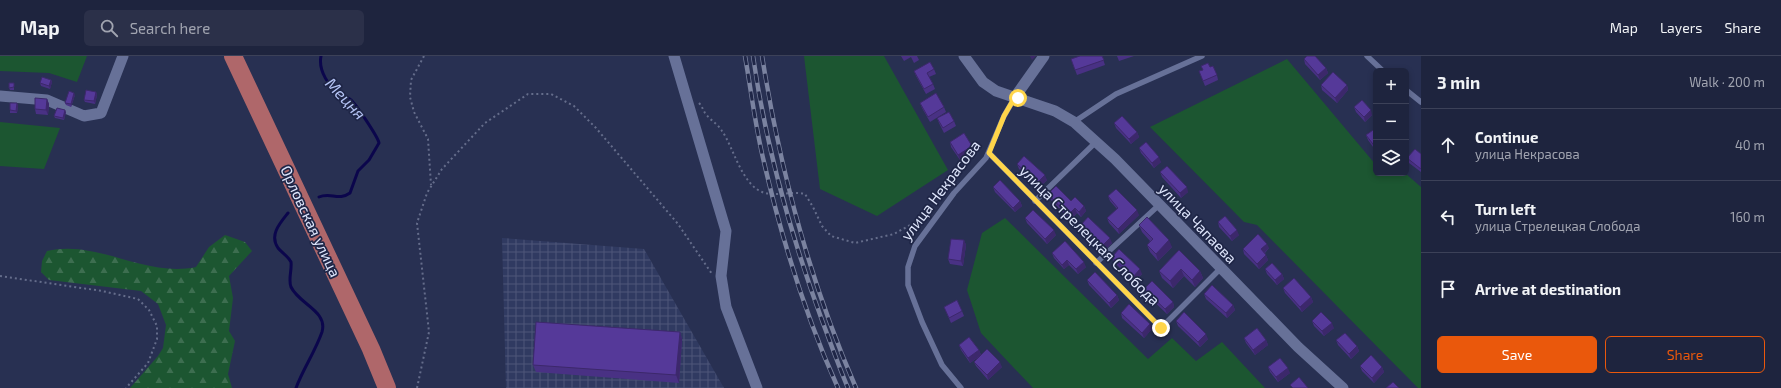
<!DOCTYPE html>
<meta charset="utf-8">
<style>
:root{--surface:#1e243e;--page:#2b3049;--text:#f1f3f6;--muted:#a1a4b0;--line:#3c4158;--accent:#ea580c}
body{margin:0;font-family:"Exo 2",sans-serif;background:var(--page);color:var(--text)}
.controls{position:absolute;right:12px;top:12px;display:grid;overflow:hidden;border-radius:6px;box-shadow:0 2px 6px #0003}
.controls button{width:36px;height:36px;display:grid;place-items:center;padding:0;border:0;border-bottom:1px solid var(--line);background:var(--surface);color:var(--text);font:20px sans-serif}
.stop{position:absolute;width:12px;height:12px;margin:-9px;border:3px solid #ffd54a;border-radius:50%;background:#fff}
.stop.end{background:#ffd54a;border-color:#fff;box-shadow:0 1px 4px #0008}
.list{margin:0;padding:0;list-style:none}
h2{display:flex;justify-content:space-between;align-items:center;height:52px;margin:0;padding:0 16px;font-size:17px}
h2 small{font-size:13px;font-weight:400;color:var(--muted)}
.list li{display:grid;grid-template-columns:26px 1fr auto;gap:12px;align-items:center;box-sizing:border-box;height:72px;padding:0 16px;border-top:1px solid var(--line)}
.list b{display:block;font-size:15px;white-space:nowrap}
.list p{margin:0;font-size:13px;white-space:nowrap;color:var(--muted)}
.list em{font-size:13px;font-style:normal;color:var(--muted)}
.actions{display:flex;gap:8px;padding:12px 16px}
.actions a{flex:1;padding:9px 0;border:1px solid var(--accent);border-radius:6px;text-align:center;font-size:14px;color:var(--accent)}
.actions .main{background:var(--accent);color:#fff}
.icon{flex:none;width:22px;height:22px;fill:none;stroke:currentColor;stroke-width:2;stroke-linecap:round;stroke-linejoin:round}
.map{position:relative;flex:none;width:1421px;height:332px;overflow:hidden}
header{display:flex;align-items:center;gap:24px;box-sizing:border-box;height:56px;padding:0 20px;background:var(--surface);border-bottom:1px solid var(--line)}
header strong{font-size:19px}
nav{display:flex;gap:22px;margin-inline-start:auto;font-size:14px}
.search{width:280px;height:36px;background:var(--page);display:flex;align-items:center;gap:10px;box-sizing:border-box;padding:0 14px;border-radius:6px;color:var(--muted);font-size:15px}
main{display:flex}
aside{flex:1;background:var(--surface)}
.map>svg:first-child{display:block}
</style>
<header>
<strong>Map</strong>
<div class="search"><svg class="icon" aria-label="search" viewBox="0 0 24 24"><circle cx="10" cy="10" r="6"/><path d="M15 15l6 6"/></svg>Search here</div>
<nav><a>Map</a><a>Layers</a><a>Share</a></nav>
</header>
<main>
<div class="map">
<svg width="1421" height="332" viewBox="0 0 1421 332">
<defs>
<pattern id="industrial-grid" width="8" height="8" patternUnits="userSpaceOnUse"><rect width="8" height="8" fill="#303a61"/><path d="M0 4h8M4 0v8" fill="none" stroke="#4e5679"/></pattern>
<pattern id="forest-firs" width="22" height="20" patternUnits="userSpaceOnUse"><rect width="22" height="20" fill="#1c5631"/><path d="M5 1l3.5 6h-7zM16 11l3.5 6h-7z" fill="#3d6e50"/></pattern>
</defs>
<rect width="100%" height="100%" fill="#283052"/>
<polygon fill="url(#industrial-grid)" points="502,182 644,193 724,332 506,332"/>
<path fill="url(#forest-firs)" d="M 225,179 L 245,186 L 252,195 L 229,220 L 233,242 L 229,275 L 235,285 L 228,318 L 232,332 L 130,332 L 158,300 L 163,292 L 166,269 L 158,248 L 141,235 L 49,224 L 41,216 L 42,205 L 47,195 C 97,183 145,222 196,211 L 209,191 Z"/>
<g fill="#1c5631">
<polygon points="0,0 87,0 77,26 49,17 0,15"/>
<polygon points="804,0 884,0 948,114 877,160 820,133"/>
<polygon points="1287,3 1376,109 1376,117 1405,117 1421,131 1421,332 1418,332 1257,169 1244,166 1150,71"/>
<polygon points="0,66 60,72 44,113 0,110"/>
<polygon points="1005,162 1148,303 1172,282 1196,305 1222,286 1265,332 1033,332 981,277 967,234 982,177"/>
</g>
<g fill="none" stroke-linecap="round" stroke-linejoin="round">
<g stroke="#0b064c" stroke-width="3">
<path d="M 319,141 C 330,136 339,145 350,137 L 358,115 L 369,104 L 379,87 C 378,81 357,50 352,45 C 350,42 345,41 341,39 C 329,31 318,15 321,0"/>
<path d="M 288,157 C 280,167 269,179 278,192 C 282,197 288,200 291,206 C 292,215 288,223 291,231 C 299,248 328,255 322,276 C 315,296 303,313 296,332"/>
</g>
<g stroke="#656d8b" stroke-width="2" stroke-dasharray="2 3" stroke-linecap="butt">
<polyline points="424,0 411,24 410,41 414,56 428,83 431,129"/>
<path d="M 699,47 C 702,50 703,54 705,57 C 710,64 718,68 722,75 C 734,92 742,131 765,137 C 778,140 792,135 805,138 L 813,151 L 822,170 L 831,180 L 855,187 L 894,178 L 928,159"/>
<polyline points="0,220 102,235 138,243 149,254 157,270 157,283 148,307 126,332"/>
<polyline points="417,332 429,276 417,167 427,137 442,113 485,67 528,38 551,38 574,50 596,72 678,168 712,218"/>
</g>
<g stroke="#677198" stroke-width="5.5">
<polyline points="1367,0 1383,15"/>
<polyline points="1406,34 1421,46"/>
<polyline points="1074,66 1116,38 1202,0"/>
<polyline points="989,97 1161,272 1221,212"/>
<polyline points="1035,145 1096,86"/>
<polyline points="1096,207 1159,149"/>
<polyline points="961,332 942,309 922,266 908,229 908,211 915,190 954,137 986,102 1004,60 1015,41"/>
</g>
<g stroke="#677198" stroke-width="11">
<polyline points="674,0 726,175 721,220 726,251 757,332"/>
<polyline points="964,0 983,26 996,35 1055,55 1074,66 1115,103 1298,291 1343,332"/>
<polyline points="0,40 47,44 84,60 101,57 123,0"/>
<polyline points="1015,41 1044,0"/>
</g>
<polyline stroke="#af676a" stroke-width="18" points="233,0 371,293 387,332"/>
<g stroke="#7b83a0" stroke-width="4.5">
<g id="rail">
<path d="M 745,0 C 751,34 755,68 763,102 C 781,180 805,259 838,332"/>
<path d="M 753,0 C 766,92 791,180 823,267 C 831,288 839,311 848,332"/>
<path d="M 762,0 C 780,114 810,226 856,332"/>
</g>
</g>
<use href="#rail" stroke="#1f2647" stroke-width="3" stroke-dasharray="9" stroke-linecap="butt"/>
</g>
<g fill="#493184">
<polygon points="901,0 917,0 919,4 914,7 911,1 904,5"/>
<polygon points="1102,0 1105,9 1077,19 1071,3"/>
<polygon points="1117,0 1134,0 1119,5"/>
<polygon points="1304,3 1326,12 1328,17 1320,24 1305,8"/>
<polygon points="934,13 936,18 929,21 933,28 935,33 926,38 916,20 914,15"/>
<polygon points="1199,15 1217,19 1218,24 1205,30"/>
<polygon points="51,24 52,26 50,33 41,30 40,27"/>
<polygon points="14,27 14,34 10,34 9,32"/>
<polygon points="1321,29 1347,29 1348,34 1337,47 1322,34"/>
<polygon points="96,36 97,39 95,48 85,46 84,44"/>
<polygon points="75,39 71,51 66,49 65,47"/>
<polygon points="47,43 49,48 48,59 36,58 35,53"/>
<polygon points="17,47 18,50 17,57 10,57 10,54"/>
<polygon points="920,47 944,51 946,56 930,66 922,52"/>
<polygon points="1354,51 1372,59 1365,66 1356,56"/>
<polygon points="66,56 64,64 55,62 54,60"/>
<polygon points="937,62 954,65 956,70 944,77 939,67"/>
<polygon points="1114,67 1137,76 1139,81 1131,88 1116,72"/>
<polygon points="1376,72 1376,95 1368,84 1366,79"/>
<polygon points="950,86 974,95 960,104 951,91"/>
<polygon points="1139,92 1161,106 1154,112 1141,97"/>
<polygon points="1421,98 1421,116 1409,107 1407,102"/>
<polygon points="1017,108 1047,124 1039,132 1019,113"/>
<polygon points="1160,116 1188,136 1181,142 1162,121"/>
<polygon points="993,131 1020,145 1022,150 1015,156 995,136"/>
<polygon points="1048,138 1084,150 1086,155 1081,161 1077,157 1070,164 1050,143"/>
<polygon points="1108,140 1139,159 1119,178 1109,167 1107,162 1117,153 1110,145"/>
<polygon points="1025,162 1056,179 1047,188 1027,167"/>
<polygon points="1218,166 1239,179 1232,185 1219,171"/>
<polygon points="1139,169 1172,191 1158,205 1150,196 1147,189 1150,185 1142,176"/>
<polygon points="1080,170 1112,187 1103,196 1082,175"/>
<polygon points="964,184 966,189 963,210 950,208 948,203"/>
<polygon points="1269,192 1265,197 1268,204 1259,213 1244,198 1243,193"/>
<polygon points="1179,194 1200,215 1203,222 1195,231 1184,220 1173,232 1162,222 1159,215"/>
<polygon points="1052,197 1086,211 1078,218 1069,209 1064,213 1054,202"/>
<polygon points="1112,201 1142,218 1134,226 1114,206"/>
<polygon points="1265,213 1282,218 1284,223 1277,229 1267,218"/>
<polygon points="1087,224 1117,239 1119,244 1111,252 1089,229"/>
<polygon points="1283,232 1311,241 1313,246 1302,256 1285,237"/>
<polygon points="1144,233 1173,246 1174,251 1167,258 1146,238"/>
<polygon points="1204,238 1233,249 1235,254 1227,262 1206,243"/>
<polygon points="944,251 962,255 964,260 951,267"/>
<polygon points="1121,257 1152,273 1144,282 1122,262"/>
<polygon points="1176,265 1208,283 1200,291 1178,270"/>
<polygon points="1312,265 1334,272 1324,280 1314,270"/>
<polygon points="680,276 682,283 679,327 536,316 533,309"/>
<polygon points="1244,282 1266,284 1268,289 1255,299 1246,287"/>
<polygon points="1336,284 1357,290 1359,295 1351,303 1338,289"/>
<polygon points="959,289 979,294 981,299 1002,311 988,324 976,310 974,306 980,300 970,307 961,294"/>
<polygon points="1360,310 1382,311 1384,316 1374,327 1362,315"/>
<polygon points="1268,311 1290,317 1278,326 1270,316"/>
</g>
<g fill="#3c286b">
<polygon points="1030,0 1036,0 1032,4"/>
<polygon points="1326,12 1328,17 1320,24 1318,19"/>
<polygon points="51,24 52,26 50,33 49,30"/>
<polygon points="1347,29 1348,34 1337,47 1335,42"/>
<polygon points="96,36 97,39 95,48 94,45"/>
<polygon points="74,37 75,39 71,51 71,48"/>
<polygon points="47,43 49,48 48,59 46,54"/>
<polygon points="17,47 18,50 17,57 16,55"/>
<polygon points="65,54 66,56 64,64 63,62"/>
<polygon points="1371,54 1372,59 1365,66 1364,61"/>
<polygon points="1137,76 1139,81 1131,88 1129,83"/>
<polygon points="972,90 974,95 960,104 958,99"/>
<polygon points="1159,101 1161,106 1154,112 1152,107"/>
<polygon points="1045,119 1047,124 1039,132 1037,127"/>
<polygon points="1187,131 1188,136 1181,142 1180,137"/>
<polygon points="1020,145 1022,150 1015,156 1013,152"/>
<polygon points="1084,150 1086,155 1081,161 1079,156"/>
<polygon points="1075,152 1077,157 1070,164 1068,159"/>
<polygon points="1137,154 1139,159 1119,178 1118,173"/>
<polygon points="1054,174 1056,179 1047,188 1045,183"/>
<polygon points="1237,174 1239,179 1232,185 1230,180"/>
<polygon points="1110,182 1112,187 1103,196 1101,191"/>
<polygon points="964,184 966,189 963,210 961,205"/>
<polygon points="1169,184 1172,191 1158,205 1156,198"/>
<polygon points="1267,188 1269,192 1263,198 1261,193"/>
<polygon points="1266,199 1268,204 1259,213 1257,208"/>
<polygon points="1067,204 1069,209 1064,213 1062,209"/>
<polygon points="1084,206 1086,211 1078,218 1076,213"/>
<polygon points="1140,213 1142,218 1134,226 1133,221"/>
<polygon points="1181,213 1184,220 1173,232 1170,225"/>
<polygon points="1200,215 1203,222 1195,231 1192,224"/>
<polygon points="1282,218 1284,223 1277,229 1275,224"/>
<polygon points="1117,239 1119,244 1111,252 1109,247"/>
<polygon points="1311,241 1313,246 1302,256 1300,251"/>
<polygon points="1173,246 1174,251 1167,258 1165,253"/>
<polygon points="1233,249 1235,254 1227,262 1226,257"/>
<polygon points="1332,267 1334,272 1324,280 1322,275"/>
<polygon points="1150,268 1152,273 1144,282 1142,277"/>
<polygon points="680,276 682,283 679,327 676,319"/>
<polygon points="1206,278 1208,283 1200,291 1198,286"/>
<polygon points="1266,284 1268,289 1255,299 1253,294"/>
<polygon points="1357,290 1359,295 1351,303 1349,298"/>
<polygon points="979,294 981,299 970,307 968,302"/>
<polygon points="1000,306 1002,311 988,324 987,319"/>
<polygon points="1382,311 1384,316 1374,327 1372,322"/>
<polygon points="1288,312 1290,317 1278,326 1276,321"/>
</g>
<g fill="#553999" stroke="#3c286b">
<polygon points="1080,0 1102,0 1104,4 1075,14 1071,3"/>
<polygon points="1307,0 1315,0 1326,12 1318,19 1304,3"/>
<polygon points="930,6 934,13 927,17 933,28 924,33 914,15"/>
<polygon points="1208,7 1210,11 1213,10 1217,19 1203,25 1199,15 1203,14 1201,10"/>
<polygon points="1333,16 1347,29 1335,42 1321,29"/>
<polygon points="42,21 51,24 49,30 40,27"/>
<polygon points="9,27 14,27 14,31 9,32"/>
<polygon points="86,34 96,36 94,45 84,44"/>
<polygon points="69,35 74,37 71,48 65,47"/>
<polygon points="936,37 944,51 928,61 920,47"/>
<polygon points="35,42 47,43 46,54 35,53"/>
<polygon points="1362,44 1371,54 1364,61 1354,51"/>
<polygon points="10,47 17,47 16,55 10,54"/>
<polygon points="57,52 65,54 63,62 54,60"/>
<polygon points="949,56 954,65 943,72 937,62"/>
<polygon points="1122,60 1137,76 1129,83 1114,67"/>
<polygon points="1376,72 1376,92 1366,79"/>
<polygon points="964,77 972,90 958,99 950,86"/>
<polygon points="1146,86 1159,101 1152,107 1139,92"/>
<polygon points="1415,93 1421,98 1421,113 1407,102"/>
<polygon points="1024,100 1045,119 1037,127 1017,108"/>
<polygon points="1167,110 1187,131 1180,137 1160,116"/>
<polygon points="1000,124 1020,145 1013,152 993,131"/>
<polygon points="1056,130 1071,145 1075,141 1084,150 1079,156 1075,152 1068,159 1048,138"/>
<polygon points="1116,133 1137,154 1118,173 1107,162 1118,152 1108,140"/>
<polygon points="1033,154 1054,174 1045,183 1025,162"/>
<polygon points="1225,160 1237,174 1230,180 1218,166"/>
<polygon points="1088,161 1110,182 1101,191 1080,170"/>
<polygon points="1147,161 1169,184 1156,198 1147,189 1153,183 1139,169"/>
<polygon points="1258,178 1267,188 1261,193 1266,199 1257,208 1243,193"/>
<polygon points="951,183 964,184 961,205 948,203"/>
<polygon points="1065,185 1084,206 1076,213 1067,204 1062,209 1052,197"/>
<polygon points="1119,193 1140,213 1133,221 1112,201"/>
<polygon points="1179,194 1200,215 1192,224 1181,213 1170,225 1159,215"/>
<polygon points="1272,207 1282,218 1275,224 1265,213"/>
<polygon points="1095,216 1117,239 1109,247 1087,224"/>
<polygon points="1294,222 1311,241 1300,251 1283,232"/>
<polygon points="1152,225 1173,246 1165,253 1144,233"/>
<polygon points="1212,229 1233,249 1226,257 1204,238"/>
<polygon points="957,244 962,255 949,262 944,251"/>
<polygon points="1129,248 1150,268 1142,277 1121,257"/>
<polygon points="1184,256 1206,278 1198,286 1176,265"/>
<polygon points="1321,256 1332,267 1322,275 1312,265"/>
<polygon points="536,266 680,276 676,319 533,309"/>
<polygon points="1257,272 1266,284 1253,294 1244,282"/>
<polygon points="1345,277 1357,290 1349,298 1336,284"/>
<polygon points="969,281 979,294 968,302 959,289"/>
<polygon points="987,293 1000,306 987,319 974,306"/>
<polygon points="1371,299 1382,311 1372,322 1360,310"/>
<polygon points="1280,302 1288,312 1276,321 1268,311"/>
<polygon points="1299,321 1308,332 1293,332 1290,329"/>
<polygon points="1393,326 1399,332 1386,332"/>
</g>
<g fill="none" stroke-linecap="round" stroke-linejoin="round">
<polyline stroke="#ffd54a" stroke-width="5" points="1018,42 1015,41 1004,60 989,97 1161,272"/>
</g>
<g text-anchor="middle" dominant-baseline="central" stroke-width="3.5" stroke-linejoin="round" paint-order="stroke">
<g font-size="15" fill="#dfe6fc" stroke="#1f2647">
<text transform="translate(940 134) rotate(-53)">улица Некрасова</text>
<text transform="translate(311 165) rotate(65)">Орловская улица</text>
<text transform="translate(1198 167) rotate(46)">улица Чапаева</text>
<text transform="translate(1090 179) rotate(45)">улица Стрелецкая Слобода</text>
</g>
<g font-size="16" font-style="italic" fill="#b4c3f4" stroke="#1f2647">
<text transform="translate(346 42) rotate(47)">Мецня</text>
</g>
</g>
</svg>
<div class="controls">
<button>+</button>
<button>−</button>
<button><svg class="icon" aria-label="layers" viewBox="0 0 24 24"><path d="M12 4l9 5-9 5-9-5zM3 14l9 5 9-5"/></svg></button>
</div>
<div class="stop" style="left:1018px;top:42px"></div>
<div class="stop end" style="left:1161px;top:272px"></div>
</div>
<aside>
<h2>3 min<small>Walk · 200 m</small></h2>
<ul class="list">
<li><svg class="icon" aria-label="ahead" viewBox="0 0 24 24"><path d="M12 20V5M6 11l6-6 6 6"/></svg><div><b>Continue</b><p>улица Некрасова</p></div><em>40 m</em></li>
<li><svg class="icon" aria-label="left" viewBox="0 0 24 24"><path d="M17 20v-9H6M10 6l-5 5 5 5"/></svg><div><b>Turn left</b><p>улица Стрелецкая Слобода</p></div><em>160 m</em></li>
<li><svg class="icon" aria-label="arrive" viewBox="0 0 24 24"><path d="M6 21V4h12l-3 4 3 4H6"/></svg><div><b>Arrive at destination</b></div></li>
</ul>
<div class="actions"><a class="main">Save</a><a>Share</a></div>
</aside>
</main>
